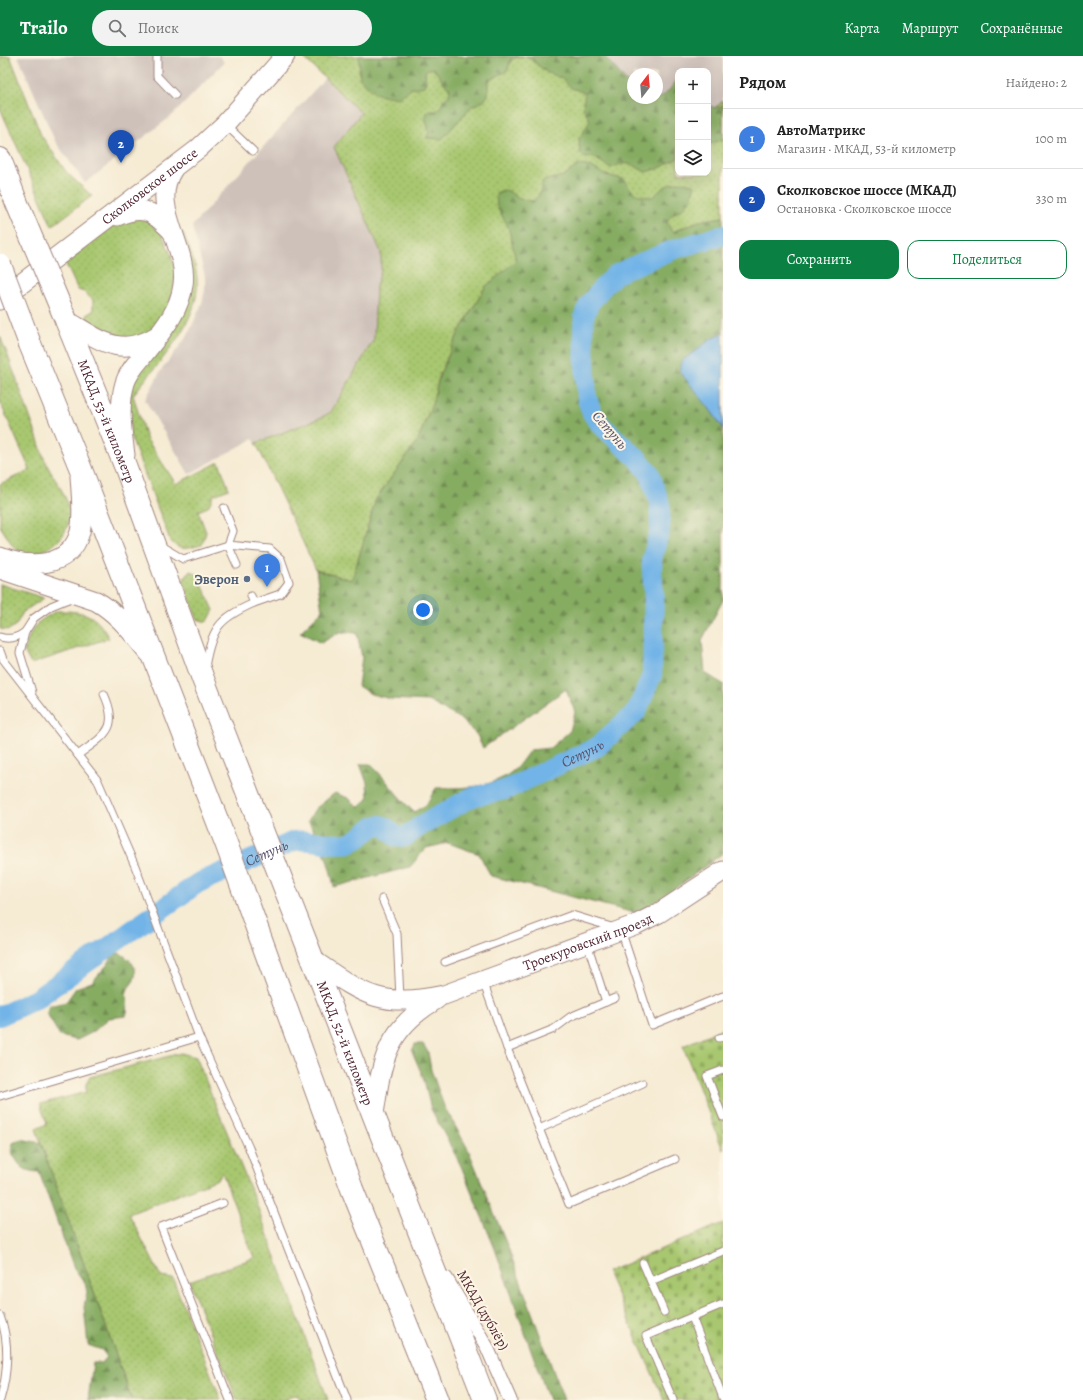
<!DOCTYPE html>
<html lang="ru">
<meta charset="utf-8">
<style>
:root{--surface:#fff;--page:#f2f2f2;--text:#222;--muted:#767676;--line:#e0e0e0;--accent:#0b8043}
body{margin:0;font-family:Alegreya,serif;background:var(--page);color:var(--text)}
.controls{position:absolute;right:12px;top:12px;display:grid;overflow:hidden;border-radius:8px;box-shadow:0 4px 16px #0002}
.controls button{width:36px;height:36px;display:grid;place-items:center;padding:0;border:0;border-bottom:1px solid var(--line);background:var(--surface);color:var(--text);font:20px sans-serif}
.compass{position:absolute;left:627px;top:12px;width:36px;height:36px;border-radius:50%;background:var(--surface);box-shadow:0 4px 16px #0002;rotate:16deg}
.you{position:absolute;left:423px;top:554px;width:14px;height:14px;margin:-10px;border:3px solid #fff;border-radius:50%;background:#1a73e8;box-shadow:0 0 0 6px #1a73e833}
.badge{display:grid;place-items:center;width:26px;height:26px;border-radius:50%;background:var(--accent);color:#fff;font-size:13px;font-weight:700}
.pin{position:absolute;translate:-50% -33px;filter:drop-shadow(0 1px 2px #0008)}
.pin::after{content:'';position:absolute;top:21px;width:14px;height:12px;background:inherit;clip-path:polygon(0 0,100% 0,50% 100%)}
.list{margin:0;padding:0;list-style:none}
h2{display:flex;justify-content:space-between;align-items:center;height:52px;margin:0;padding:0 16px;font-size:17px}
h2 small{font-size:13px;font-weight:400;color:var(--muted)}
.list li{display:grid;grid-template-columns:26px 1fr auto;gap:12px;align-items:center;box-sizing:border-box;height:60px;padding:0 16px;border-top:1px solid var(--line)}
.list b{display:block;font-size:15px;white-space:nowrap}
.list p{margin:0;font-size:13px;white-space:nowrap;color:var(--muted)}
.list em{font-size:13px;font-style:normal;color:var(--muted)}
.actions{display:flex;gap:8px;padding:12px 16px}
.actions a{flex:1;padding:9px 0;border:1px solid var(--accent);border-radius:12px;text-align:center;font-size:14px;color:var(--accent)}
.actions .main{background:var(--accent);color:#fff}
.icon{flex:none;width:22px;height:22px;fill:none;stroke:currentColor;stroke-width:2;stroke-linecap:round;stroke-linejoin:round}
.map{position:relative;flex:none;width:723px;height:1344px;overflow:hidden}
header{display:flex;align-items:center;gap:24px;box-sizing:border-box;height:56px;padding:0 20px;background:var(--accent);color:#fff}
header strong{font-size:19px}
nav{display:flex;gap:22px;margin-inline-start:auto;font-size:14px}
.search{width:280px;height:36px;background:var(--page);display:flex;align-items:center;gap:10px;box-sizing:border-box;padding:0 14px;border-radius:22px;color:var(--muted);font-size:15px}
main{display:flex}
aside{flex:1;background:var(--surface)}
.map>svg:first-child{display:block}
</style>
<header>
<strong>Trailo</strong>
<div class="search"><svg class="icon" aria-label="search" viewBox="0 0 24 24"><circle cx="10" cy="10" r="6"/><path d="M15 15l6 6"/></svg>Поиск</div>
<nav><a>Карта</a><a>Маршрут</a><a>Сохранённые</a></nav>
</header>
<main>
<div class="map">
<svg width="723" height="1344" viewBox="0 0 723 1344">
<defs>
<pattern id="green-dots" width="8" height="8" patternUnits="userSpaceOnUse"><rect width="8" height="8" fill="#a8c76f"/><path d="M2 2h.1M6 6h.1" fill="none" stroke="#92aa60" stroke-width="1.8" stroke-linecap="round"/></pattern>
<pattern id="forest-firs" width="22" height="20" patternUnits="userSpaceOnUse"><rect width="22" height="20" fill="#86ac62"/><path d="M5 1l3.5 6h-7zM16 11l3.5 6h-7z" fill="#708b51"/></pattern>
<pattern id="cemetery-stones" width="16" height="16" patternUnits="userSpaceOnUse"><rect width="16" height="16" fill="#a8c76f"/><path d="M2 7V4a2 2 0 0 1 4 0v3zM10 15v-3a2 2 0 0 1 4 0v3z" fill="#92aa60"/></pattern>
</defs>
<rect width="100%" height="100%" fill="#fcf5e5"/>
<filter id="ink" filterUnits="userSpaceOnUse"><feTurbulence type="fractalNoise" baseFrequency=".025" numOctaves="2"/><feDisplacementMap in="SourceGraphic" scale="8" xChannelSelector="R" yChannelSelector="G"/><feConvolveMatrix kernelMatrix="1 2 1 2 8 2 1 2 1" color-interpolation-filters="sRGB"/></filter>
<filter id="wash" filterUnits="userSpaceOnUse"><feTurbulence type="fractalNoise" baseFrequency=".012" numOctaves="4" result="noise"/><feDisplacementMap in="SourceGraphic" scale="16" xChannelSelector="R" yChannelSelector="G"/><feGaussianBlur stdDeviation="0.9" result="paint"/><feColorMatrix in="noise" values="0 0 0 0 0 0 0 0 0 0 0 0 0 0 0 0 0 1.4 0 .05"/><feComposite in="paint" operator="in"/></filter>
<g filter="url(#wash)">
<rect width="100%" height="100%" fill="#f6ebd3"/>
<g fill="#cec1ba" fill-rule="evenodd">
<polygon points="18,0 219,0 224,6 174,58 85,127 55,85"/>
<path d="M 589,0 L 723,0 L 723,45 L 708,57 L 708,15 L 678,15 L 678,82 L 666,91 ZM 633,18 L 657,18 L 657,42 L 633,42 Z"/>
<polygon points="325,22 361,57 334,91 381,196 381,215 376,230 374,283 331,356 320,362 256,387 253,383 189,418 145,344 160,316 188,279 202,247 205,234 205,221 192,170"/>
</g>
<g fill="url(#green-dots)" stroke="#79734d">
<polygon points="0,0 10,0 41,79 67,117 92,140 52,170 0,52"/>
<polygon points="304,0 589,0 666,91 678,82 678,117 708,117 708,57 723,45 723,161 699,165 609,202 486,230 459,276 440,318 432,348 417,386 376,443 352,525 316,514 256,387 320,362 331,356 374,283 376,230 381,215 381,196 334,91 361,57 303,1"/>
<polygon points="137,159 159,172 171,198 176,216 170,254 138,287 92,273 86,259 93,255 93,244 84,236 78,234 65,206 117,166"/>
<path d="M 179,176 L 183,177 C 190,194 199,214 197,233 C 195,270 156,310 133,339 L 146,382 L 176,428 L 219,406 L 229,433 L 214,439 L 208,451 L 198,455 L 206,476 L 202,489 C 188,492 180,497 170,484 L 130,379 L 130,330 L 179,262 Z"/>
<path d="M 0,280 C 13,311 23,343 35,375 C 39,386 42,398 47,409 C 55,425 73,446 69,465 C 63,488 46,496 25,499 L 15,493 L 0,470 L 0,428 L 30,414 L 0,346 Z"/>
<polygon points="190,515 197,518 214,554 208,565 203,565 197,563 183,524"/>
<polygon points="0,528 44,542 23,556 16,569 9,574 0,573"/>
<path d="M 57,555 C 84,555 95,557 109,582 L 31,608 L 24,595 C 31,572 35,566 57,555 Z"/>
<polygon points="181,997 196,1001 255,1144 328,1344 301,1344 297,1339 290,1340 287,1344 237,1344 189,1225 254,1202 222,1116 218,1123 129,1158 161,1221 173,1223 221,1344 132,1344 36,1073 47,1068 40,1048 86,1036 86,1028 90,1021"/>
</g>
<g fill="url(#forest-firs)" stroke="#686646">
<path d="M 359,0 L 523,0 L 512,3 L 507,15 L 488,25 L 488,39 L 484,45 L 472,50 L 442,83 L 427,82 L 429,75 L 425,61 L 428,55 L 436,55 L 441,50 L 443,44 L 449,40 L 450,33 C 442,27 440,17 431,12 L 425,15 L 426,26 L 424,30 L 410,33 L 399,42 L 377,38 L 360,23 Z"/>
<path d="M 526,0 L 604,0 L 633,33 L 633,42 C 661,42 659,48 678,23 L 678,102 L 658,113 L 645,116 C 630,107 627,105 611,112 L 593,101 L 585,102 L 580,97 L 579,83 L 590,65 L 583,51 L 585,37 L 571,32 L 562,22 L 548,17 Z"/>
<polygon points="708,49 715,52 723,49 723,83 708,89"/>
<path d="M 579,109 L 592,111 L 605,119 L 624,123 C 631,136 637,141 653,141 C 666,128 676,122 695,129 C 693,135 692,142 688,147 C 682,155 671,156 667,166 L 672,176 L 699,165 L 723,161 L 723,277 L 711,283 L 709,352 L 723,372 L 723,544 L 702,584 L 705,617 L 723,628 L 723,797 L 660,844 L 635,857 L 491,820 L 479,798 L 448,787 L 426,792 L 410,811 L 334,831 C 329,806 322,787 308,765 L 315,753 L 335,737 L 348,742 L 359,751 L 368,743 L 367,727 L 360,708 L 370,708 C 387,723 397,741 414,756 L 426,749 L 436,732 C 462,732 492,733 514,714 C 520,709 524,701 530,694 L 550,692 L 570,675 L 575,656 L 566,633 L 483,692 L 477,679 L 459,662 L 428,645 L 391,643 L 371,638 L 358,630 L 362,601 L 357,577 L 340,576 L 321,587 L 300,576 L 322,555 L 316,514 L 352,524 L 376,443 L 417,386 L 432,348 L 440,318 L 459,276 L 486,230 L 516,205 L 508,170 L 497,151 L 496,137 C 510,130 509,138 520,143 C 524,144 530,144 534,145 L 539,139 L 543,125 L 563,120 Z"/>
<path d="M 119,897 C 128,901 138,910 135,921 C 134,927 128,930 127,935 C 125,941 130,949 126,960 L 109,962 L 93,976 L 77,984 L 60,980 L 47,958 L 49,950 L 66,946 L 76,932 L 92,926 L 108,908 L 112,900 Z"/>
<polygon points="415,988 423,988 428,996 431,1014 444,1050 468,1093 509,1194 564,1344 549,1344 495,1193 461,1110 431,1053 423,1021 412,995"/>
<path d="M 21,1083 L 41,1087 L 132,1344 L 88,1344 L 93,1307 L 102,1307 L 107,1301 L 102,1294 L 88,1289 L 84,1251 L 87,1236 L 85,1227 L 74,1212 L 39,1116 C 21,1115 20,1110 11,1095 L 13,1087 Z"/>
</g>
<g fill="url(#cemetery-stones)" stroke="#79734d">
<polygon points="723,972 723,1094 683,990"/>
<polygon points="723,1167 723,1344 664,1344 607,1216"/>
</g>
<polygon fill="#72b4e7" stroke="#5e6a89" points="723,277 723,372 709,352 680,316 682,305 711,283"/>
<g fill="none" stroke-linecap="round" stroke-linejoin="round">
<path stroke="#72b4e7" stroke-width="20" id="s1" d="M 0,960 L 36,943 L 198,827 L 294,785 C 313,782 332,791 349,787 C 360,785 368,769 380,769 C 387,770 391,776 395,780 L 405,781 L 420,770 L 472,741 L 505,734 L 597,691 L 637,655 L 652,619 L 654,540 L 652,515 L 652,503 L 660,473 L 660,448 L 650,418 L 639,404 L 601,369 L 592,357 L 587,342 L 583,273 L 584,261 L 589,248 L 602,232 L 615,219 L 629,212 L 675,193 L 723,179"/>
</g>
</g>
<g filter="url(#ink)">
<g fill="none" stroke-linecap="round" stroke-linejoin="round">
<g stroke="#a0857f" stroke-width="9">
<g id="lane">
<polyline points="157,0 157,20 175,39"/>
<polyline points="225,68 253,95"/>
<polyline points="224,452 233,475 228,489 270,493 281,503 289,526 280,538 254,547"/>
<polyline points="161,490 183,503 228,489 237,509"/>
<path d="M 0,581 C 10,584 17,582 25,576"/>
<polyline points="0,595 3,603 98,725 135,810 199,981 249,1092 347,1344"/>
<path d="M 205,611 C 212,572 218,563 254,547 L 251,540"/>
<polyline points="32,636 20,597 25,576 34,562 51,550 73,541"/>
<path d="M 78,699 C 105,679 120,673 104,638"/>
<polyline points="382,843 397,878 400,943"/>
<polyline points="587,887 606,946"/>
<polyline points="445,906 572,859 621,874 652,969 723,940"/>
<polyline points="483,925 507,992 569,1148 675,1103"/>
<polyline points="719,982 723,981"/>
<polyline points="507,992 554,973 570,961 615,942"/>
<polyline points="723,1014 707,1020 723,1061"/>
<polyline points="0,1040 199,981"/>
<polyline points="539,1073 643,1027"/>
<polyline points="223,1147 161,1171 230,1344"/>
<polyline points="643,1207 664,1256"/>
<polyline points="651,1225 723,1195"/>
<path d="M 0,1260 C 10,1286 8,1318 0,1344"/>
<polyline points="692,1261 723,1342"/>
<polyline points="673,1344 646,1280 723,1248"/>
</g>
</g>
<g stroke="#a0857f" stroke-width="15">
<polyline id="street" points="446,1222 487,1291 510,1344"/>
</g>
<g stroke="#a0857f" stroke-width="21">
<g id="secondary">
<path d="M 117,160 C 144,148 153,156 172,175"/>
<path id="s2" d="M 0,244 L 198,93 L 225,68 L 285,0"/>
<path d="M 66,264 C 99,283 119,303 157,280"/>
<path d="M 125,399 C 122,376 118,350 125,327 C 128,317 135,309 141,302 C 158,279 179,259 183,229 C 189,190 148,150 173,113"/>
<path d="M 0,501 C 28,512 70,513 80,476 C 84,458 81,438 80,420"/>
<path d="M 0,513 L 96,545 C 119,558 132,577 149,597"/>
<path id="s3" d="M 313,904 C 365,940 380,952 444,939 L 637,868 L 659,857 L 723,815"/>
<path d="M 374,1058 C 382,1003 386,973 437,943"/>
</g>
</g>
<g stroke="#a0857f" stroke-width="24">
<g id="highway">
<polyline points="0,103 16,145"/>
<path id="s4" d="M 66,264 L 126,412 L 203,623 L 485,1344"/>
<polyline points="30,288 80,411 226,787 352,1133 437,1344"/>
</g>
</g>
<use href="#lane" stroke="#fff" stroke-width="7"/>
<use href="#street" stroke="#fff" stroke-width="13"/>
<use href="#secondary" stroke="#fff" stroke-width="19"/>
<use href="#highway" stroke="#fff" stroke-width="22"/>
<g stroke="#a0857f" stroke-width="24" stroke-linecap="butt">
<g id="highway-bridge">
<polyline points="16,145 66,264"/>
<polyline points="0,209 30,288"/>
</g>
</g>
<use href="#highway-bridge" stroke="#fff" stroke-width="22"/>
</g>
</g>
<circle fill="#5c6f8a" stroke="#fcf5e5" stroke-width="1.5" cx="247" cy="523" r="4"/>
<g text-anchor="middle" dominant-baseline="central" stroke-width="4" stroke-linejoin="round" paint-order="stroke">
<g font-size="14" fill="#4a1f2b" stroke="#fcf5e5">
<text stroke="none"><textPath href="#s2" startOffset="188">Сколковское шоссе</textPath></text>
<text stroke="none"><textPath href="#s4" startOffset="109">МКАД, 53-й километр</textPath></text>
<text stroke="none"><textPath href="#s3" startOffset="295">Троекуровский проезд</textPath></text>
<text stroke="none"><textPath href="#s4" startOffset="775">МКАД, 52-й километр</textPath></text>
<text transform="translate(483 1254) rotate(60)">МКАД (дублёр)</text>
</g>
<g font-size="14" font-weight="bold" fill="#4e5e75" stroke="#fcf5e5" text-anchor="end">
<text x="239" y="523">Эверон</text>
</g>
<g font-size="15" font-style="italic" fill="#58536d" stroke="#fcf5e5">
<text transform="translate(610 374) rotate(49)">Сетунь</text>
<text stroke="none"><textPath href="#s1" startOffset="662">Сетунь</textPath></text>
<text stroke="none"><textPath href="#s1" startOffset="314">Сетунь</textPath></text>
</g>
</g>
</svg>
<div class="controls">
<button>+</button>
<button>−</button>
<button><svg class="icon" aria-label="layers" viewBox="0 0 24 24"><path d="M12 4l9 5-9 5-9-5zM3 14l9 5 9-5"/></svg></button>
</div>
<svg class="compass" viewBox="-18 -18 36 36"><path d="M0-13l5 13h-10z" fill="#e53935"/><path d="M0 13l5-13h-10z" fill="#767676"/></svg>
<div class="you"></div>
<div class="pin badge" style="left:267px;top:531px;background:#3f7fe0">1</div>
<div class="pin badge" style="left:121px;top:107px;background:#1a4fb4">2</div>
</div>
<aside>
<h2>Рядом<small>Найдено: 2</small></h2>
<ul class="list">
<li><span class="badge" style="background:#3f7fe0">1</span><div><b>АвтоМатрикс</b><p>Магазин · МКАД, 53-й километр</p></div><em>100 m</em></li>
<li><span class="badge" style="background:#1a4fb4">2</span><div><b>Сколковское шоссе (МКАД)</b><p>Остановка · Сколковское шоссе</p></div><em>330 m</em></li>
</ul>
<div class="actions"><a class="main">Сохранить</a><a>Поделиться</a></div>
</aside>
</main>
